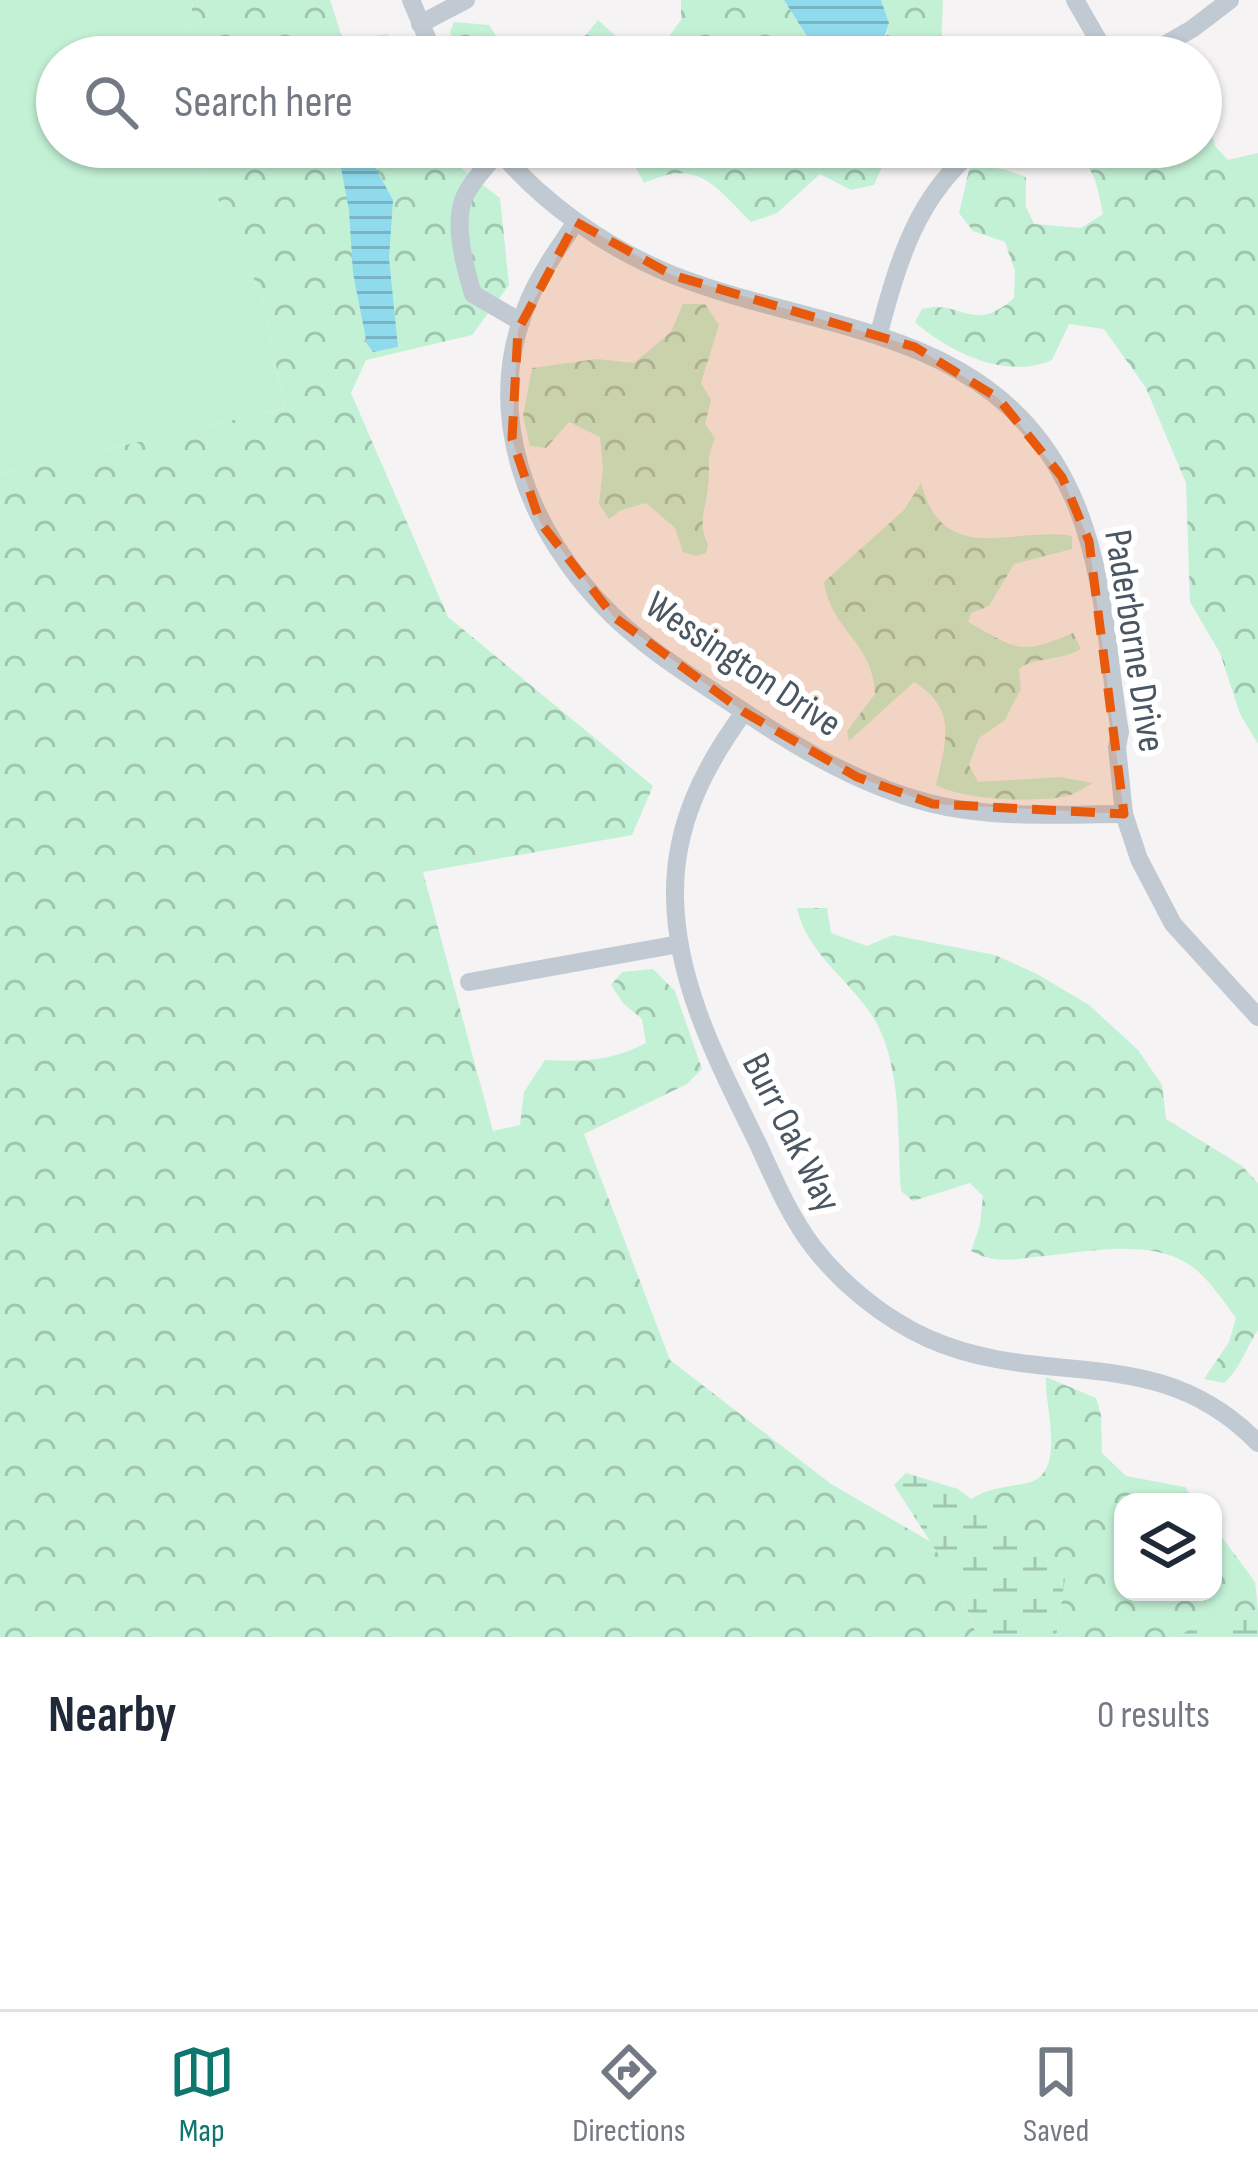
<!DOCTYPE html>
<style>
:root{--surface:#fff;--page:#f6f6f7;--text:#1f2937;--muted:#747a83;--line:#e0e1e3;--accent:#0f766e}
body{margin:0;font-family:"Sofia Sans Condensed",sans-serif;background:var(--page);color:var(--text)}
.controls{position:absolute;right:36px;bottom:36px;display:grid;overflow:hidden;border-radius:24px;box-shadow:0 3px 9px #0004}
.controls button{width:108px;height:108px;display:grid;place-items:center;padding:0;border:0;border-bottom:3px solid var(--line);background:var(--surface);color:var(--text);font:60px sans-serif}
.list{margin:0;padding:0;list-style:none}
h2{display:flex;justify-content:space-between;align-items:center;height:156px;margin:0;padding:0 48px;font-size:51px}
h2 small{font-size:39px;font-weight:400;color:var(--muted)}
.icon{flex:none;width:66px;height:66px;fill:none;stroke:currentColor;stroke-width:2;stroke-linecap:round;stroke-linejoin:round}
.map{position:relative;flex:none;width:1258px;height:1637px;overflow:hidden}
.search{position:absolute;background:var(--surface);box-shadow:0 3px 9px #0004;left:36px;right:36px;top:36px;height:132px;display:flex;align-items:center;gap:30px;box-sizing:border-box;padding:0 42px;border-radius:66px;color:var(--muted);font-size:45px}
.sheet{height:372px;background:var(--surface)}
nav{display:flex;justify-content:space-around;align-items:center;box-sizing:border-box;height:168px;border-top:3px solid var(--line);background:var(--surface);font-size:33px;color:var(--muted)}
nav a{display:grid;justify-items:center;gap:6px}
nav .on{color:var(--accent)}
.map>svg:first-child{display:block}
</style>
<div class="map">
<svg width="1258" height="1637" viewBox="0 0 1258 1637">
<defs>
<pattern id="forest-crowns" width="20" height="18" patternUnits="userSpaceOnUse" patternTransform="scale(3)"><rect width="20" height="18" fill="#c3f1d5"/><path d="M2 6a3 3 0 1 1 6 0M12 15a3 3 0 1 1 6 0" fill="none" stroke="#a0c6b0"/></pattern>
<pattern id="wetland-marsh" width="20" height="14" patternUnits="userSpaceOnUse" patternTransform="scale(3)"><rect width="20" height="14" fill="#c3f1d5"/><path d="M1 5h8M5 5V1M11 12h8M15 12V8" fill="none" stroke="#a0c6b0"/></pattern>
<pattern id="water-rules" width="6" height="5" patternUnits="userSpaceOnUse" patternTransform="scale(3)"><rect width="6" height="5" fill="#90daee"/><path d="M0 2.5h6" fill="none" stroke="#78b4c4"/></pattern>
</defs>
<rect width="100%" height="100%" fill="#f5f3f3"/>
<polygon fill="#c3f1d5" points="0,0 193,0 187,57 57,57 57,147 195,147 262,297 285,408 0,474"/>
<g fill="url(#forest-crowns)">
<polygon points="193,0 330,0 343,40 389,34 379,57 187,57"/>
<polygon points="681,0 784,0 820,57 567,57 598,20 627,46 664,43 681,20"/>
<polygon points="881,0 943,0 941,52 936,57 901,57 884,44 889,23"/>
<polygon points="454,22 489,25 510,57 458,57 450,32"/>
<path d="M 1207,116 L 1215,146 L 1228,160 L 1258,153 L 1258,744 L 1240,714 L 1220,653 L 1190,602 L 1186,483 L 1146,388 L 1104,329 L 1069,324 L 1052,360 C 1007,380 950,353 915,322 L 922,309 C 962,299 973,335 1014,298 L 1015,271 L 1005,242 L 973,231 L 959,213 L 970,166 L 1003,169 L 1026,177 L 1026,207 L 1034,224 L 1081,228 L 1103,214 C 1097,183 1094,162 1064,147 L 1125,147 L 1137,161 L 1181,154 L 1186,147 L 1201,147 L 1201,126 Z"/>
<path d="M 195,147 L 420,147 L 444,155 L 500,198 L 509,285 L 472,335 L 366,360 L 351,393 L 448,617 L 653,786 L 632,835 L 423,872 L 493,1131 L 520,1125 L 524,1092 L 545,1060 C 582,1062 612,1061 646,1043 L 642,1019 L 623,1003 L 611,985 L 622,972 L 653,969 L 675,991 L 702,1069 L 687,1084 L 584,1134 L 670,1360 L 831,1484 L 931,1542 L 958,1585 L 975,1631 L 966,1637 L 0,1637 L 0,474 L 285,408 L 262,297 Z"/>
<path d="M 625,147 L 880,147 L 883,165 L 874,185 L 851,190 L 820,174 L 777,213 L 751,222 C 713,184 698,158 644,183 Z"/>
<path d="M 683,304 L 705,304 L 719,325 L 701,383 L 711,400 L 705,424 L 715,438 C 705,463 711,464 708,486 C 706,509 697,523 708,544 L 706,553 L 697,556 L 683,552 L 675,528 L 646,503 L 621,510 L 609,519 L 599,504 L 603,469 L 600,437 L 569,422 L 546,448 L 530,446 L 523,416 L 532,368 L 597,359 L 634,363 L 671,332 Z"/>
<path d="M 921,483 C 944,569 1011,526 1072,536 L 1072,549 L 1014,564 L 989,606 L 971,613 L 968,622 C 1016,648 1017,657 1073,633 L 1081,649 C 1059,662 1035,656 1019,669 L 1021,689 L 1012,706 L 1005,720 L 979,738 L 969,765 L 978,782 L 1060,777 L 1093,783 C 1085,787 1076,794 1067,796 C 1036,803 963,800 936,785 C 946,741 958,709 914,682 L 849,741 L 847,731 L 875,694 C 873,641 831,631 824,582 L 904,510 Z"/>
<path d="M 797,908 L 827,908 L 831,933 L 867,946 L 893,935 L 995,955 L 1037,974 L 1089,1005 L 1138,1050 L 1162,1085 L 1166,1119 L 1242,1166 L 1258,1183 L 1258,1330 C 1245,1349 1241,1368 1224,1383 L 1204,1379 L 1229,1342 L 1236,1318 C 1222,1299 1206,1274 1185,1262 C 1144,1238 1079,1253 1035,1257 C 1009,1260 994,1263 971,1251 L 980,1225 L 983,1196 L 970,1183 L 913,1201 L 901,1191 C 897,1139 902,1081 881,1032 C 860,985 808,959 797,908 Z"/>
<path d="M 1046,1377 L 1096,1398 L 1101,1415 L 1102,1453 L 1126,1476 L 1185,1487 L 1196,1502 L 1123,1502 L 1123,1592 L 1213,1592 L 1213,1525 L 1255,1582 L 1258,1610 C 1231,1612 1199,1619 1179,1637 L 1056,1637 L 1065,1579 L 1017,1533 L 971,1499 C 991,1487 1005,1488 1027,1483 C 1068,1475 1044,1406 1046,1377 Z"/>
</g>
<g fill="url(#wetland-marsh)">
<polygon points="906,1473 958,1489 1017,1533 1065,1579 1056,1637 966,1637 975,1630 958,1585 894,1485"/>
<path d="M 1258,1610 L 1258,1637 L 1179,1637 C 1199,1619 1231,1612 1258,1610 Z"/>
</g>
<g fill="url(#water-rules)">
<polygon points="784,0 881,0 889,23 878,57 820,57"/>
<polygon points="337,147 364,147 393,200 389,258 398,347 373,352 367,344 353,273 349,210"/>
</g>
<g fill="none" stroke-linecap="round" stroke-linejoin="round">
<g stroke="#c1cad2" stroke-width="18">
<polyline points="411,0 435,57"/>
<polyline points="1075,0 1108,57"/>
<polyline points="420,24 466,0"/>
<polyline points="1143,57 1192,29 1230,0"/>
<path d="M 496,147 C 542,203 606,248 673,275 C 826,335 1003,325 1077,507 C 1106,579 1107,656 1120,732 L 1117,747 L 1124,814 L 1139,859 L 1173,924 L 1258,1017"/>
<path d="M 499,151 C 488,165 471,181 464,198 C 453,224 465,268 473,294 L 521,322"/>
<path d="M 576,222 C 559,247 541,272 529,300 C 480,413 528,533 612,615 C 645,647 684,672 722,697 C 787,741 855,785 933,804 C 994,819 1062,814 1124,814"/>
<path d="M 879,333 C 898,262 917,194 978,147"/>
<path d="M 744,712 C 704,767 674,825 675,896 C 676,985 720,1066 758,1144 C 774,1179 790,1217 814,1248 C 844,1286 884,1318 927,1338 C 1045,1391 1157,1339 1258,1443"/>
<polyline points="469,982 679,944"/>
</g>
</g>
<path fill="#e8590c" fill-opacity="0.2" stroke="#e8590c" stroke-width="9" stroke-dasharray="24 15" stroke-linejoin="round" d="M 576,222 L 672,275 L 915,347 L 998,398 L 1062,477 L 1089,541 L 1124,814 L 933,804 L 857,777 L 744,712 L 614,617 L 540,522 L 512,439 L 518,330 Z"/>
<g text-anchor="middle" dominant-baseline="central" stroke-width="12" stroke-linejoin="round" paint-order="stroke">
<g font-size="39" fill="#4a5661" stroke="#fff">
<text transform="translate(1134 641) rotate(81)">Paderborne Drive</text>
<text transform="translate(743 665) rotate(34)">Wessington Drive</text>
<text transform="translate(791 1133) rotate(63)">Burr Oak Way</text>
</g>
</g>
</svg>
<div class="controls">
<button><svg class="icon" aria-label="layers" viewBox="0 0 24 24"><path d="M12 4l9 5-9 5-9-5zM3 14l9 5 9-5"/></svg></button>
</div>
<div class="search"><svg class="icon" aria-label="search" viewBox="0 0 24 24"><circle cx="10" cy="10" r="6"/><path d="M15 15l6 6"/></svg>Search here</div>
</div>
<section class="sheet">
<h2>Nearby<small>0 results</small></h2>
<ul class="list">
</ul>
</section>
<nav>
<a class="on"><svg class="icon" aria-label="map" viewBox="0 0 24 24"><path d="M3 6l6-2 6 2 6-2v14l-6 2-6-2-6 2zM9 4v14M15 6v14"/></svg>Map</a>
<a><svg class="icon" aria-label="directions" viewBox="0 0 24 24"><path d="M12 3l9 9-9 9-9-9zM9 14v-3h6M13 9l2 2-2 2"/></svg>Directions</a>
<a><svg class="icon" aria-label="saved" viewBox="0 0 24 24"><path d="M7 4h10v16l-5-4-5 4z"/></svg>Saved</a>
</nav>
